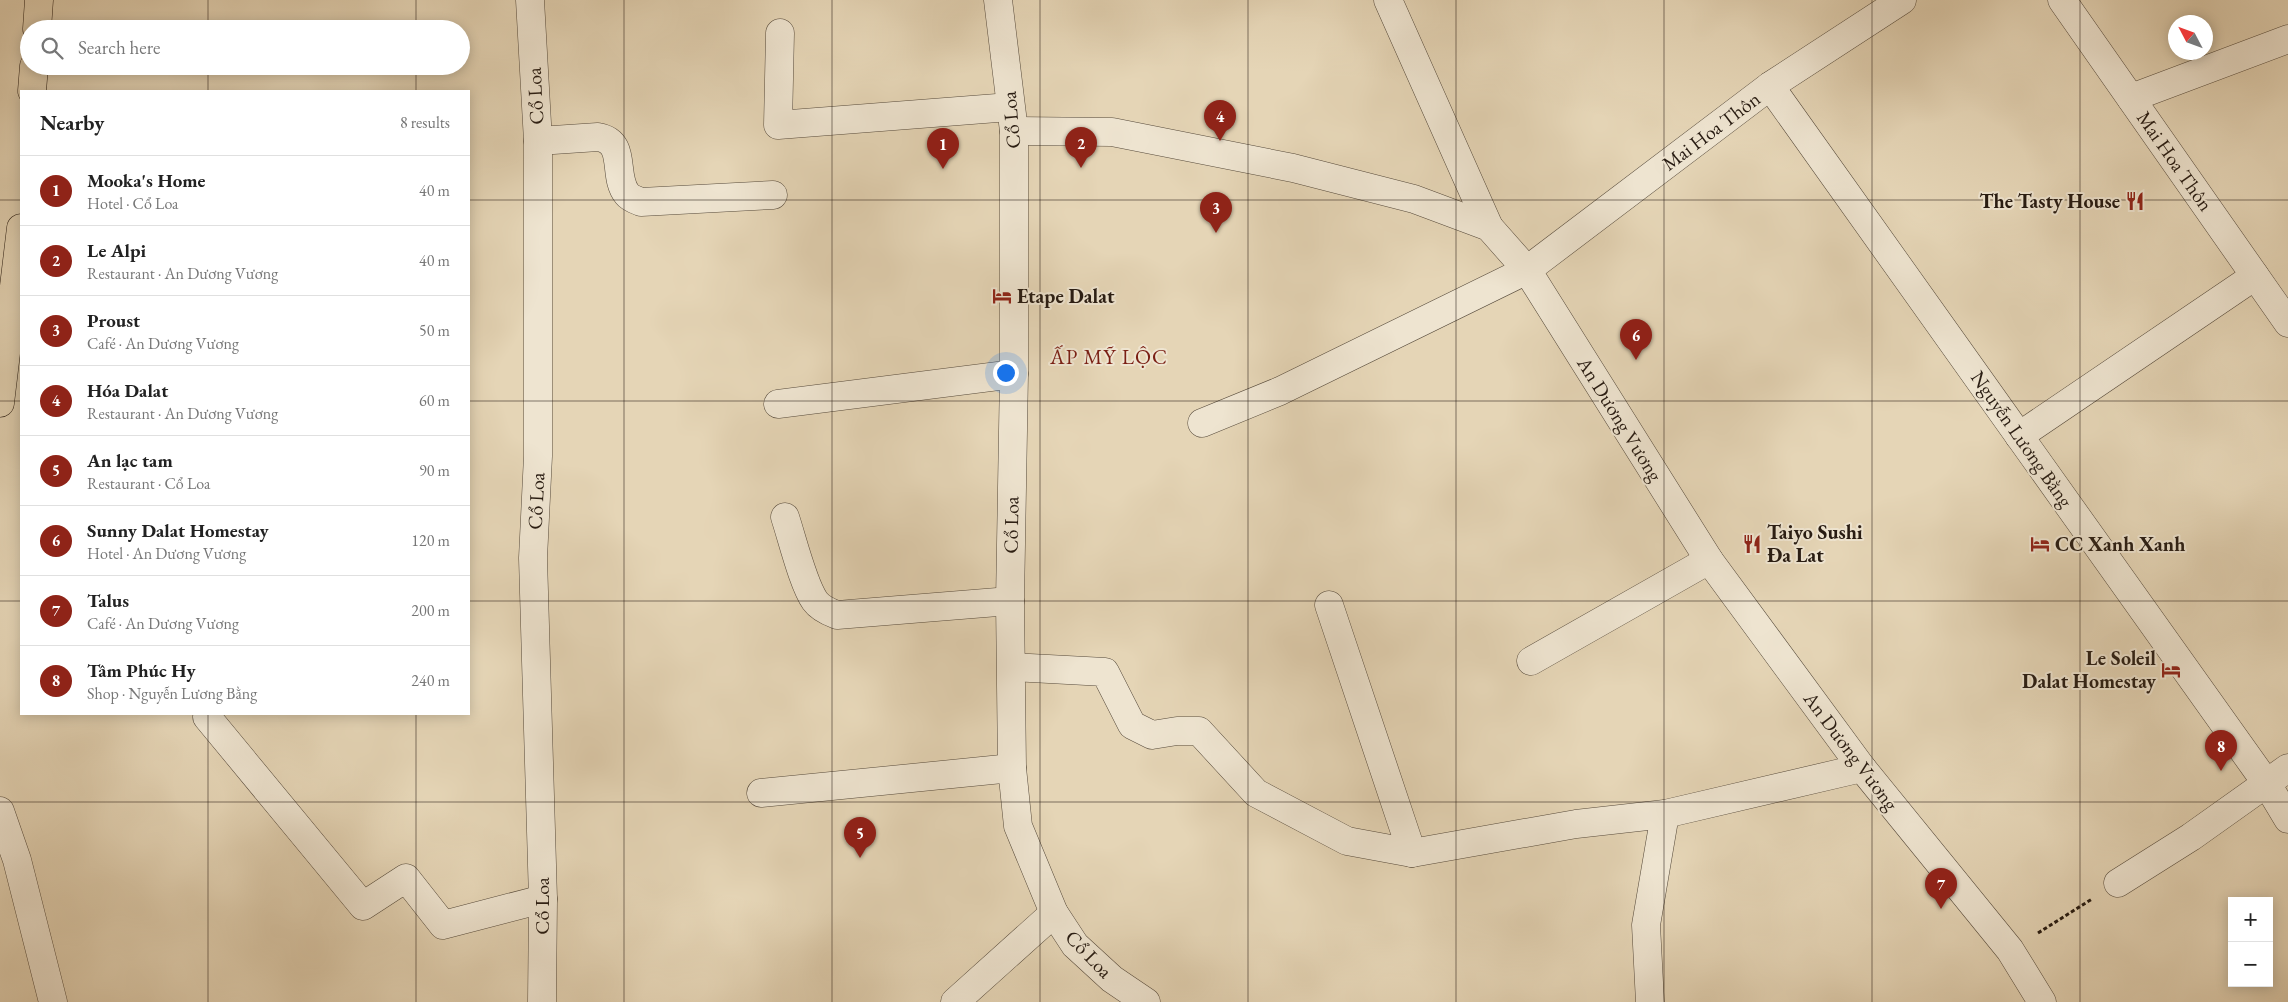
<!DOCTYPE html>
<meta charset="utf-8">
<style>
:root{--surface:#fff;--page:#f6f6f6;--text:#222;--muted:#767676;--line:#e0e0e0;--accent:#8f2418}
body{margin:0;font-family:"EB Garamond",serif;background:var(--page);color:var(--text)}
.controls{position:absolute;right:15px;bottom:15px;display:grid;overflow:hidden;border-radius:0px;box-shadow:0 2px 12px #0003}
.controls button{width:45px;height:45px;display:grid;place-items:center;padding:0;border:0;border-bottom:1px solid var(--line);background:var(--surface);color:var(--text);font:25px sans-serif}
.compass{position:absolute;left:2168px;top:15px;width:45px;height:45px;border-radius:50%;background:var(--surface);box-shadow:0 2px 12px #0003;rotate:311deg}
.you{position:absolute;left:1005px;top:372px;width:18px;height:18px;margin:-12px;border:4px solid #fff;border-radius:50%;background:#1a73e8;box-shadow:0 0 0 8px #1a73e833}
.badge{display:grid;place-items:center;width:32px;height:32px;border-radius:50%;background:var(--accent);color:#fff;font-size:16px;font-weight:700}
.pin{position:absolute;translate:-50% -41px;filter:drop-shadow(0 1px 2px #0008)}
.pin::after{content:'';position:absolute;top:26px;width:18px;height:15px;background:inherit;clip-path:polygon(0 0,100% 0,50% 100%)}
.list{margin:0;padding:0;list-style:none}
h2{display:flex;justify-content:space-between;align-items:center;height:65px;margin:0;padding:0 20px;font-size:21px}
h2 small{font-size:16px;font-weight:400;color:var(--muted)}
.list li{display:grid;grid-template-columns:32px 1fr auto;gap:15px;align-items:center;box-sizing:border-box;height:70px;padding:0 20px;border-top:1px solid var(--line)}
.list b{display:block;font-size:19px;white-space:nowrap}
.list p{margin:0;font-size:16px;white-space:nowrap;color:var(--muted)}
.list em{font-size:16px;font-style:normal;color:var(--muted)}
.icon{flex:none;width:28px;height:28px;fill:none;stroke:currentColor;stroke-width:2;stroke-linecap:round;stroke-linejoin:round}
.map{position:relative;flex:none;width:2288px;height:1002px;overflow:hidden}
.search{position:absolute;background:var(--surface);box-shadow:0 2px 12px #0003;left:20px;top:20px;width:450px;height:55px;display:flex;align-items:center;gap:12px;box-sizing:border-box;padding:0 18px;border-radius:28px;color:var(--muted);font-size:19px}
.panel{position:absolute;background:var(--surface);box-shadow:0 2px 12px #0003;left:20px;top:90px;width:450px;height:625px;border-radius:0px}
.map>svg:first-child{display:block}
</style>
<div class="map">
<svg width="2288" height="1002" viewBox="0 0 2288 1002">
<rect width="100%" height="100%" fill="#e5d5b6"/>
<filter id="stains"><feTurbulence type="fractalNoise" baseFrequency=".004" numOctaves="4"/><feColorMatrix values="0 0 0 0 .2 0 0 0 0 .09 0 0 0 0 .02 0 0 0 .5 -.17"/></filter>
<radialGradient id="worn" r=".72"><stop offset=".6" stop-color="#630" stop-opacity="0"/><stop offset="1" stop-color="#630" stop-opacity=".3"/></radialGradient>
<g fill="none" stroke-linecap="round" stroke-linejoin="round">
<g stroke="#564a3b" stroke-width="29">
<g id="minor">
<polyline points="530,0 538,141 538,456 533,558 543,899 542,1002"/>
<polyline points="998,0 1014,131 1014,374 1010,601 1012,768 1018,826 1054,913 1075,945 1112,979 1146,1002"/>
<polyline points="1388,0 1489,227"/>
<polyline points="2062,0 2288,323"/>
<polyline points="780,33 778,125 1010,107"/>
<polyline points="1770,86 2267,784 2288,819"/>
<polyline points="2131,98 2288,39"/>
<polyline points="1014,131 1112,132 1293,168 1414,199 1489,227 1527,270 1709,560 1862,768 2010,950 2042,1002"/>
<path d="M 538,141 L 598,137 C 628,142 612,176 627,194 C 630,198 636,200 641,202 L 773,195"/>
<polyline points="778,404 1014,374"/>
<polyline points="1202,423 1280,391 1527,270 1770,86 1902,0"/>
<polyline points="2019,436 2255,276"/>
<path d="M 785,517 C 792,538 803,584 815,601 C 820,608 829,612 837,615 L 1010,601"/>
<polyline points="1329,605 1412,853"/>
<polyline points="1531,661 1709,560"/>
<polyline points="1012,667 1105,672 1132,725 1152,735 1177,731 1199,731 1256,793 1347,841 1412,853 1576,824 1665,814 1862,768"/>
<polyline points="207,717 363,906 406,878 443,925 543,899"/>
<polyline points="761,793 1012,768"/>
<polyline points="0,811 17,860 53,1002"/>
<polyline points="2118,883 2191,837 2288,768"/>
<polyline points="955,1002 1054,913"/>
<polyline points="1650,1002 1646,925 1665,814"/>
</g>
</g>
<g stroke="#271b12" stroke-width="29">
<g id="major">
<polyline points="37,29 39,0"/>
<polyline points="32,91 34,66"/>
<polyline points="0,403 21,228"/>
</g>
</g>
<polyline stroke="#271b12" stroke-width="3" stroke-dasharray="4 2.5" stroke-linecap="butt" points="2038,933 2092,899"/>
<use href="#minor" stroke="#eee4d0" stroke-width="28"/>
<use href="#major" stroke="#e5d5b6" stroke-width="28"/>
</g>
<path fill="none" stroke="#271b12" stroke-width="1" stroke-opacity="0.55" d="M 208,0 L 208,29M 416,0 L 416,29M 624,0 L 624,1002M 832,0 L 832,1002M 1040,0 L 1040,1002M 1248,0 L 1248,1002M 1456,0 L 1456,1002M 1664,0 L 1664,1002M 1872,0 L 1872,1002M 2080,0 L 2080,1002M 208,66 L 208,91M 416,66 L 416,91M 0,200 L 21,200M 469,200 L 2288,200M 0,401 L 21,401M 469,401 L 2288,401M 0,601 L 21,601M 469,601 L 2288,601M 208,714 L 208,1002M 416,714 L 416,1002M 0,802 L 2288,802"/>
<defs>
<g id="restaurant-bare" transform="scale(1.5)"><path d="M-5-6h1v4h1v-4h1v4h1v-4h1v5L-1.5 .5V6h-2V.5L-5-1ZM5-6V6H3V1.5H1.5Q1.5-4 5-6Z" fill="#8f2418" stroke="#eee4d0" stroke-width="2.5" paint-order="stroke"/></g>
<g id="hotel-bare" transform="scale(1.5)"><path d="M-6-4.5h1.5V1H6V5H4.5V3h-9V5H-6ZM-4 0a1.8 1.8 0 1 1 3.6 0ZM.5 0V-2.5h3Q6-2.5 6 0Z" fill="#8f2418" stroke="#eee4d0" stroke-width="2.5" paint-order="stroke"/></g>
</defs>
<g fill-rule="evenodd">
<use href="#restaurant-bare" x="2135" y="201"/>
<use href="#hotel-bare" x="1002" y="296"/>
<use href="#restaurant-bare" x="1752" y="544"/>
<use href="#hotel-bare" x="2040" y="544"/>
<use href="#hotel-bare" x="2171" y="670"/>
</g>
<g text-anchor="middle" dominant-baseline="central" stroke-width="4" stroke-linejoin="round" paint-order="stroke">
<g font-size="20" fill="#271b12" stroke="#eee4d0">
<text transform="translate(535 96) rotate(-93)">Cổ Loa</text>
<text transform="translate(1011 120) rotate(-95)">Cổ Loa</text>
<text transform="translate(1711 131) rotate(-37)">Mai Hoa Thôn</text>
<text transform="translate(2175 161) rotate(55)">Mai Hoa Thôn</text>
<text transform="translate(1620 419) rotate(58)">An Dương Vương</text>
<text transform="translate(2022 439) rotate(55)">Nguyễn Lương Bằng</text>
<text transform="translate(536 501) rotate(-87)">Cổ Loa</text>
<text transform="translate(1011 525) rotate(-89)">Cổ Loa</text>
<text transform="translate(1851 751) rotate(53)">An Dương Vương</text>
<text transform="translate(542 906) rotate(-90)">Cổ Loa</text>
<text transform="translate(1089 954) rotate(46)">Cổ Loa</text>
</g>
<g font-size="20" font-weight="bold" fill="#271b12" stroke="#eee4d0" text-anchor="start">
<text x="2120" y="201" text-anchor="end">The Tasty House</text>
<text x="1017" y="296">Etape Dalat</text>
<text x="1767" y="532">Taiyo Sushi<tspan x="1767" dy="23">Đa Lat</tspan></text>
<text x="2055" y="544">CC Xanh Xanh</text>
<text x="2156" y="658" text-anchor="end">Le Soleil<tspan x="2156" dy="23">Dalat Homestay</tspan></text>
</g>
<g font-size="21" letter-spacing="1" fill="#7a1f14" stroke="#eee4d0">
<text x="1109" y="356">ẤP MỸ LỘC</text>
</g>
</g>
<rect width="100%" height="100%" filter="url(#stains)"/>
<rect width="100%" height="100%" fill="url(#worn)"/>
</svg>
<div class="controls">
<button>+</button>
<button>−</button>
</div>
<svg class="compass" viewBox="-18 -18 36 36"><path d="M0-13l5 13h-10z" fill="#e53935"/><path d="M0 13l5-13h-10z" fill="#767676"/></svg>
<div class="you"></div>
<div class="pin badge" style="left:943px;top:169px">1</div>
<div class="pin badge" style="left:1081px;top:168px">2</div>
<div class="pin badge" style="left:1216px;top:233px">3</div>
<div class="pin badge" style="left:1220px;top:141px">4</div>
<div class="pin badge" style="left:860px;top:858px">5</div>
<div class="pin badge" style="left:1636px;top:360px">6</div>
<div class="pin badge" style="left:1941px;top:909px">7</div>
<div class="pin badge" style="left:2221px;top:771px">8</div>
<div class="search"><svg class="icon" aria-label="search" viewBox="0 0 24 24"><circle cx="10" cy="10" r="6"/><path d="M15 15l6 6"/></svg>Search here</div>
<section class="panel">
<h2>Nearby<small>8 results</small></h2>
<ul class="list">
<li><span class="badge">1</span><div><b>Mooka's Home</b><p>Hotel · Cổ Loa</p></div><em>40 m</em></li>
<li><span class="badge">2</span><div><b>Le Alpi</b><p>Restaurant · An Dương Vương</p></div><em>40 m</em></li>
<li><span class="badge">3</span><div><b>Proust</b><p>Café · An Dương Vương</p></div><em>50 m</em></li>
<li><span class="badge">4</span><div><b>Hóa Dalat</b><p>Restaurant · An Dương Vương</p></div><em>60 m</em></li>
<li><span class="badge">5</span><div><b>An lạc tam</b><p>Restaurant · Cổ Loa</p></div><em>90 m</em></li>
<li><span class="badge">6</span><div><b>Sunny Dalat Homestay</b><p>Hotel · An Dương Vương</p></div><em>120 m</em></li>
<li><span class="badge">7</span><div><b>Talus</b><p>Café · An Dương Vương</p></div><em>200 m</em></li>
<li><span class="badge">8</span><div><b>Tâm Phúc Hy</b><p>Shop · Nguyễn Lương Bằng</p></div><em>240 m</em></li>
</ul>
</section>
</div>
